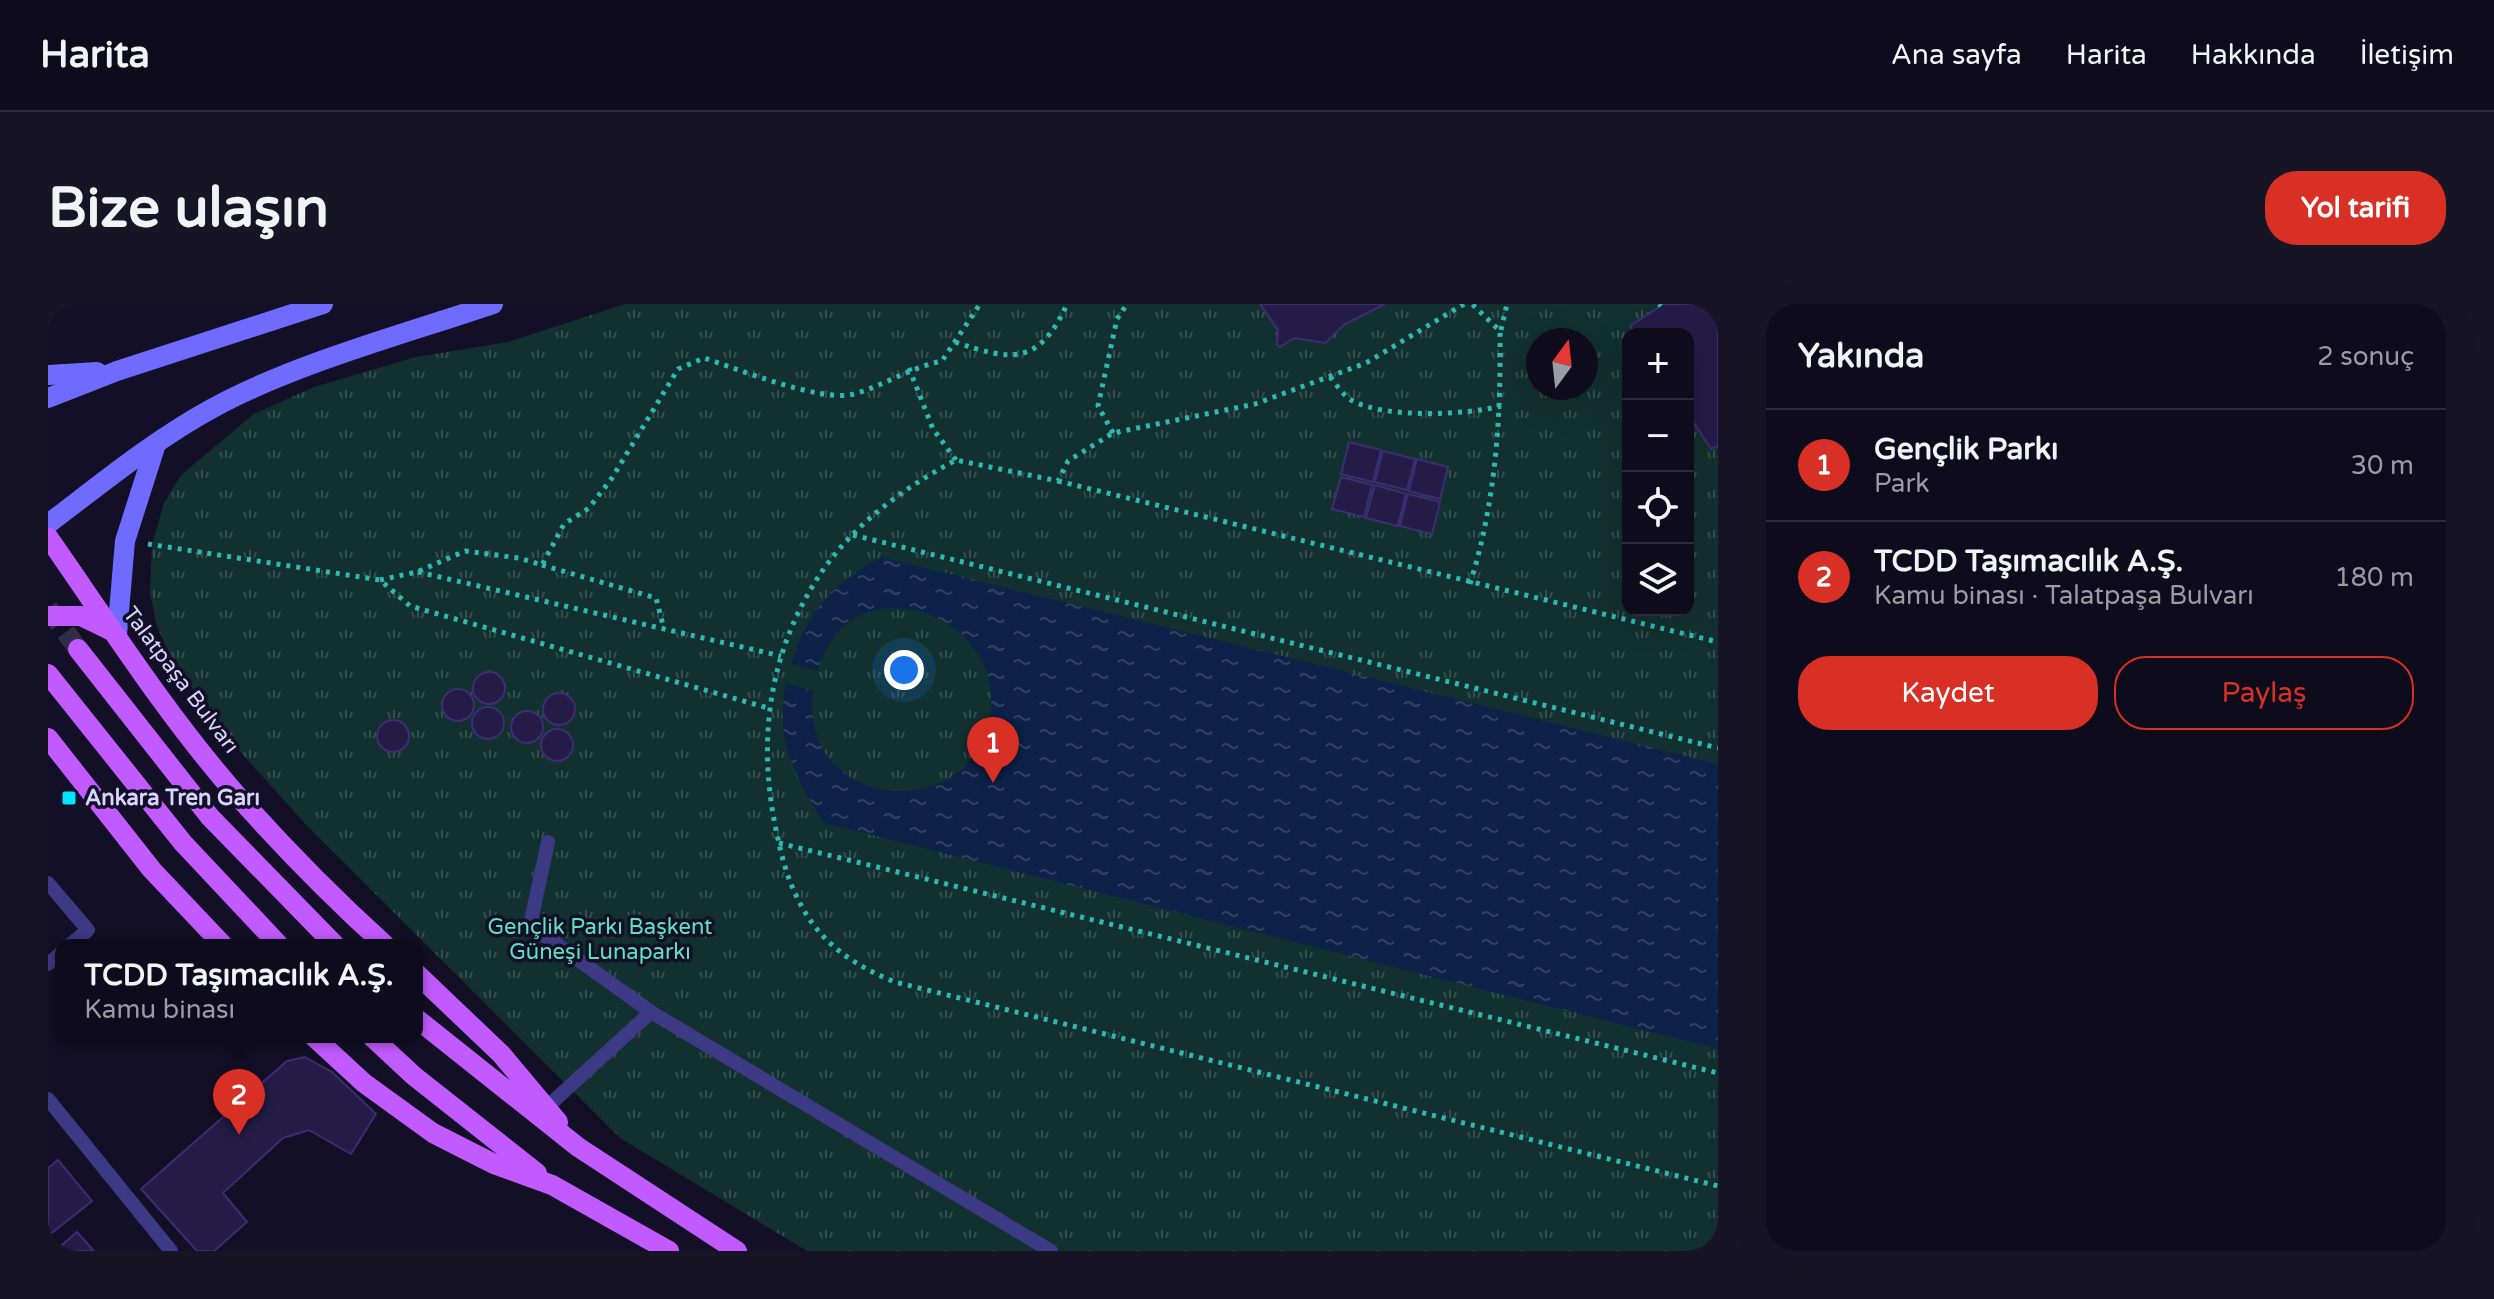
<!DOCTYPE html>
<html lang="tr">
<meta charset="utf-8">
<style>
:root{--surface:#0e0b1c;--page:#171425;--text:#f1f3f6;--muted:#9b9ba3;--line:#2e2b3b;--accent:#d93025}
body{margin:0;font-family:"Varela Round",sans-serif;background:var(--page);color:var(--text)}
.controls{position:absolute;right:24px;top:24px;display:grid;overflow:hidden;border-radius:16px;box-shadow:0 8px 32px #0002}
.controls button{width:72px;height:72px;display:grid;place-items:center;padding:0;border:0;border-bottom:2px solid var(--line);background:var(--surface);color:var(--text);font:40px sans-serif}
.compass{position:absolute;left:1478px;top:24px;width:72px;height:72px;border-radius:50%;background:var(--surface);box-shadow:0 8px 32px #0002;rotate:15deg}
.you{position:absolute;left:856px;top:366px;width:28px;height:28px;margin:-20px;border:6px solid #fff;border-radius:50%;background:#1a73e8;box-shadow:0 0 0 12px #1a73e833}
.badge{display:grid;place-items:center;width:52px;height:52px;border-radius:50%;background:var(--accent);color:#fff;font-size:26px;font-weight:700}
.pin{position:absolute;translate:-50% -66px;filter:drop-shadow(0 2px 4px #0008)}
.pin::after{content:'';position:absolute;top:42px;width:28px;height:24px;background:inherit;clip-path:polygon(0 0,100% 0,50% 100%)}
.popup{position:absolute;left:7px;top:635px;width:368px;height:104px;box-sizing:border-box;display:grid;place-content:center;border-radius:16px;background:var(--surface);filter:drop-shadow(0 2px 6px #0005);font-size:26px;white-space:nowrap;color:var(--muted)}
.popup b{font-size:30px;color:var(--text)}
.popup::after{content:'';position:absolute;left:50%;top:100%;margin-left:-16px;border:16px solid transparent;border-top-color:var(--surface)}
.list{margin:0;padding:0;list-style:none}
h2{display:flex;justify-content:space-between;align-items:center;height:104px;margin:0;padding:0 32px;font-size:34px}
h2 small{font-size:26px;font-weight:400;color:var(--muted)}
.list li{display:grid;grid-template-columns:52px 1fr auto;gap:24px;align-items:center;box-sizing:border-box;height:112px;padding:0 32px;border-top:2px solid var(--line)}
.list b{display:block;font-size:30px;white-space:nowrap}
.list p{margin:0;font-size:26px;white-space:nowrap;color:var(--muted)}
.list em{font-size:26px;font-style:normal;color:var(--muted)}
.actions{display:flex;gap:16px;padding:24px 32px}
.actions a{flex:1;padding:18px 0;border:2px solid var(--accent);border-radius:32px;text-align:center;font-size:28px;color:var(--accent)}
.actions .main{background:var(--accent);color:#fff}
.icon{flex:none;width:44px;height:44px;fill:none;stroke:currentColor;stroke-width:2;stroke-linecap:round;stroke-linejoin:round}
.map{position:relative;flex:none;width:1670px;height:947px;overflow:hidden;border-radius:32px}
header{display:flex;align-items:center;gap:48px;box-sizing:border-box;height:112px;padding:0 40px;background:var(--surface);border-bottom:2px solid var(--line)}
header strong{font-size:38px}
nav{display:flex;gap:44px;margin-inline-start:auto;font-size:28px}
.intro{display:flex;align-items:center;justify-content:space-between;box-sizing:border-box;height:192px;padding:0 48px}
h1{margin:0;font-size:56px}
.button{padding:20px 36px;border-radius:32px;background:var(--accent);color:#fff;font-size:28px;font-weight:700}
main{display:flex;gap:48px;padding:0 48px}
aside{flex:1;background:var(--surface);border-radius:32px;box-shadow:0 8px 32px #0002}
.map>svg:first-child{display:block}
</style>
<header>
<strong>Harita</strong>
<nav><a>Ana sayfa</a><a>Harita</a><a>Hakkında</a><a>İletişim</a></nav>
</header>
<div class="intro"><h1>Bize ulaşın</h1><a class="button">Yol tarifi</a></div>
<main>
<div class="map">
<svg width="1670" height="947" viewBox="0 0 1670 947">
<defs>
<pattern id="park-tufts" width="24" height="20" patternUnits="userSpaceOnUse" patternTransform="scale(2)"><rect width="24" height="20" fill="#12302f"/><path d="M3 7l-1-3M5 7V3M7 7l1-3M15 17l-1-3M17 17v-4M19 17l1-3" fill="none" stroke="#344d4e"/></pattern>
<pattern id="water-ripples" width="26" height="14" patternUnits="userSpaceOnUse" patternTransform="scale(2)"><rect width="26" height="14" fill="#0c2248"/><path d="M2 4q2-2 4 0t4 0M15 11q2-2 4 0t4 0" fill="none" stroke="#2f4163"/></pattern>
</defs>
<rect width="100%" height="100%" fill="#130f26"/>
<path fill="url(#park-tufts)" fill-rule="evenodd" d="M 577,0 L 1670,0 L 1670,947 L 759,947 L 572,834 L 261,524 L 180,434 L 123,354 L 109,323 L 102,288 L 104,241 L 116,199 L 133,171 L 206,110 L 266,83 L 368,53 L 460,38 ZM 1580,30 L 1640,30 L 1640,306 L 1580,306 ZM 1490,36 L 1538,36 L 1538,84 L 1490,84 Z"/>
<path fill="url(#water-ripples)" d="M 834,253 L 1670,460 L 1670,745 L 776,519 C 746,471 727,438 738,379 L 765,387 C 751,513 931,520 943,408 C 954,304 798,257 770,367 L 743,360 C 758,310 787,277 834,253 Z"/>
<g fill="#241b47" stroke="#3b2d73" stroke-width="2">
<polygon points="1212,0 1337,0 1297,20 1277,39 1246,34 1232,43 1229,41 1230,26"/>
<polygon points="1616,0 1670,0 1670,142 1663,145 1640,110 1640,30 1588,30 1582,22"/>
<polygon points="1301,138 1333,146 1325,178 1293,170"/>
<polygon points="1335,147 1367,155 1359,186 1327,178"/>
<polygon points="1369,155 1400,163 1392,195 1361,187"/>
<polygon points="1293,173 1324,181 1316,213 1284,205"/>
<polygon points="1327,181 1358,190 1350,222 1318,214"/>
<polygon points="1360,190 1392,198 1384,230 1352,222"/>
<circle cx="441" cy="384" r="16"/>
<circle cx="410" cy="401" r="16"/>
<circle cx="511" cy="405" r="16"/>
<circle cx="440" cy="419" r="16"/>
<circle cx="479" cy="423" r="16"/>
<circle cx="345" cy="432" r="16"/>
<circle cx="509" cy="441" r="16"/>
<polygon points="257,753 284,768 328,810 303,850 261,826 235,834 175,889 199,918 166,947 149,947 93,885 239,757"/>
<polygon points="10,856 44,897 0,932 0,864"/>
<polygon points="29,928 46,947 7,947"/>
</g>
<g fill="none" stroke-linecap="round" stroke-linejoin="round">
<polyline stroke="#312d47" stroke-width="20" stroke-dasharray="20 10" stroke-linecap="butt" points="0,304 30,345"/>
<g stroke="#2fb8b0" stroke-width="5" stroke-dasharray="4 6" stroke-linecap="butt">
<path d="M 1416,0 L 1318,59 L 1207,100 L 1065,129 L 1020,157 L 1010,177 L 908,156 C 850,187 798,226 764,283 C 717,362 710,448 730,535 C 737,568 747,597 768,624 C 789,650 817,666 847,678 L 1670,882"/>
<polyline points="1611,0 1613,2"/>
<polyline points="1453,26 1459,0"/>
<path d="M 907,38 C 963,57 991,62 1019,0"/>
<polyline points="861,64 885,125 908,156"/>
<path d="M 1282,73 C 1288,80 1295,91 1303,96 C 1337,115 1417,111 1453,102"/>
<polyline points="1065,129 1050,102 1069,15 1079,0"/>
<polyline points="1010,177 1670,338"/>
<polyline points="805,231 1670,444"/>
<polyline points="100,240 332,276 362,302 720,404"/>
<polyline points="494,261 608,294 616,325"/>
<polyline points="370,268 733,352"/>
<path d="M 332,276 L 369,268 L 417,247 L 471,254 L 494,261 L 516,220 L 541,204 L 564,174 L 630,65 L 656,54 C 690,65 774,99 806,90 C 837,81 859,65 894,57 L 932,0"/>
<path d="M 1422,280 C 1448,197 1453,114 1452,27 L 1424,0"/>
<polyline points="731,539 1670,769"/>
</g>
<g stroke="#3d3a85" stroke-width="14">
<polyline points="500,538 482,621 603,708"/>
<polyline points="0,579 40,626 22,641"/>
<polyline points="0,660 13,649"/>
<polyline points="0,795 123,947"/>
<polyline points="499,803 603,708 1003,947"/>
</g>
<g stroke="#6f6bff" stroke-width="20">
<polyline points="0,71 49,68"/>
<polyline points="0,94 69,67 275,0"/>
<path d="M 0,220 C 53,180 106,136 165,104 C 245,60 357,30 445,0"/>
<polyline points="69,331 77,237 108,140"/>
</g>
<g stroke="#c25bff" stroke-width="20">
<path d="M 0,233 C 60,319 118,410 187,489 C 234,542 285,594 337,641"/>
<polyline points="0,312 33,312 62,326"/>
<polyline points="30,345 162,513 287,641"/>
<polyline points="0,370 135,539 231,641"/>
<polyline points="0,434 104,566 175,641"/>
<polyline points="369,670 453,750 510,818"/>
<polyline points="369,715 530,843 689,947"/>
<polyline points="266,733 316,779 385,829 446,860 504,881 621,947"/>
<polyline points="324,733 366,772 489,869"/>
</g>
</g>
<rect fill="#00e5ff" stroke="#130f26" stroke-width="3" x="13" y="486" width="16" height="16" rx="4"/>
<g text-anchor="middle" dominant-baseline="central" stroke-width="7" stroke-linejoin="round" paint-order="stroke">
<g font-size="22" fill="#d9d4ff" stroke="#130f26">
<text transform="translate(133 376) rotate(53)">Talatpaşa Bulvarı</text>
</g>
<g font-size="22" font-weight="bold" fill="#d9d4ff" stroke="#130f26" text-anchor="start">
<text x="37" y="494">Ankara Tren Garı</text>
</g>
<g font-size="22" fill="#5fe0c0" stroke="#130f26">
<text x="552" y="623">Gençlik Parkı Başkent<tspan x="552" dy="25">Güneşi Lunaparkı</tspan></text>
</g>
</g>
</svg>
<div class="controls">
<button>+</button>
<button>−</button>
<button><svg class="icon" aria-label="locate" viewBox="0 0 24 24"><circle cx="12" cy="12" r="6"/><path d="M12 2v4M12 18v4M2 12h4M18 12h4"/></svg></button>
<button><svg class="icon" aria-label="layers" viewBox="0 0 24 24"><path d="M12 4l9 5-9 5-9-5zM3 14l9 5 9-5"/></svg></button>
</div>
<svg class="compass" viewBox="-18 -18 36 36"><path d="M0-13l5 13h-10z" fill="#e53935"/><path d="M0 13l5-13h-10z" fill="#9b9ba3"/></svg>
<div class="you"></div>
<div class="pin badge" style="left:945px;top:479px">1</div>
<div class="pin badge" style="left:191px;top:831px">2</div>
<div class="popup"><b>TCDD Taşımacılık A.Ş.</b>Kamu binası</div>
</div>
<aside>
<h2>Yakında<small>2 sonuç</small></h2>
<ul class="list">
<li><span class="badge">1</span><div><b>Gençlik Parkı</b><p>Park</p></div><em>30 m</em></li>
<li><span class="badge">2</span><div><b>TCDD Taşımacılık A.Ş.</b><p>Kamu binası · Talatpaşa Bulvarı</p></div><em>180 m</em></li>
</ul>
<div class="actions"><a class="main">Kaydet</a><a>Paylaş</a></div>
</aside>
</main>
